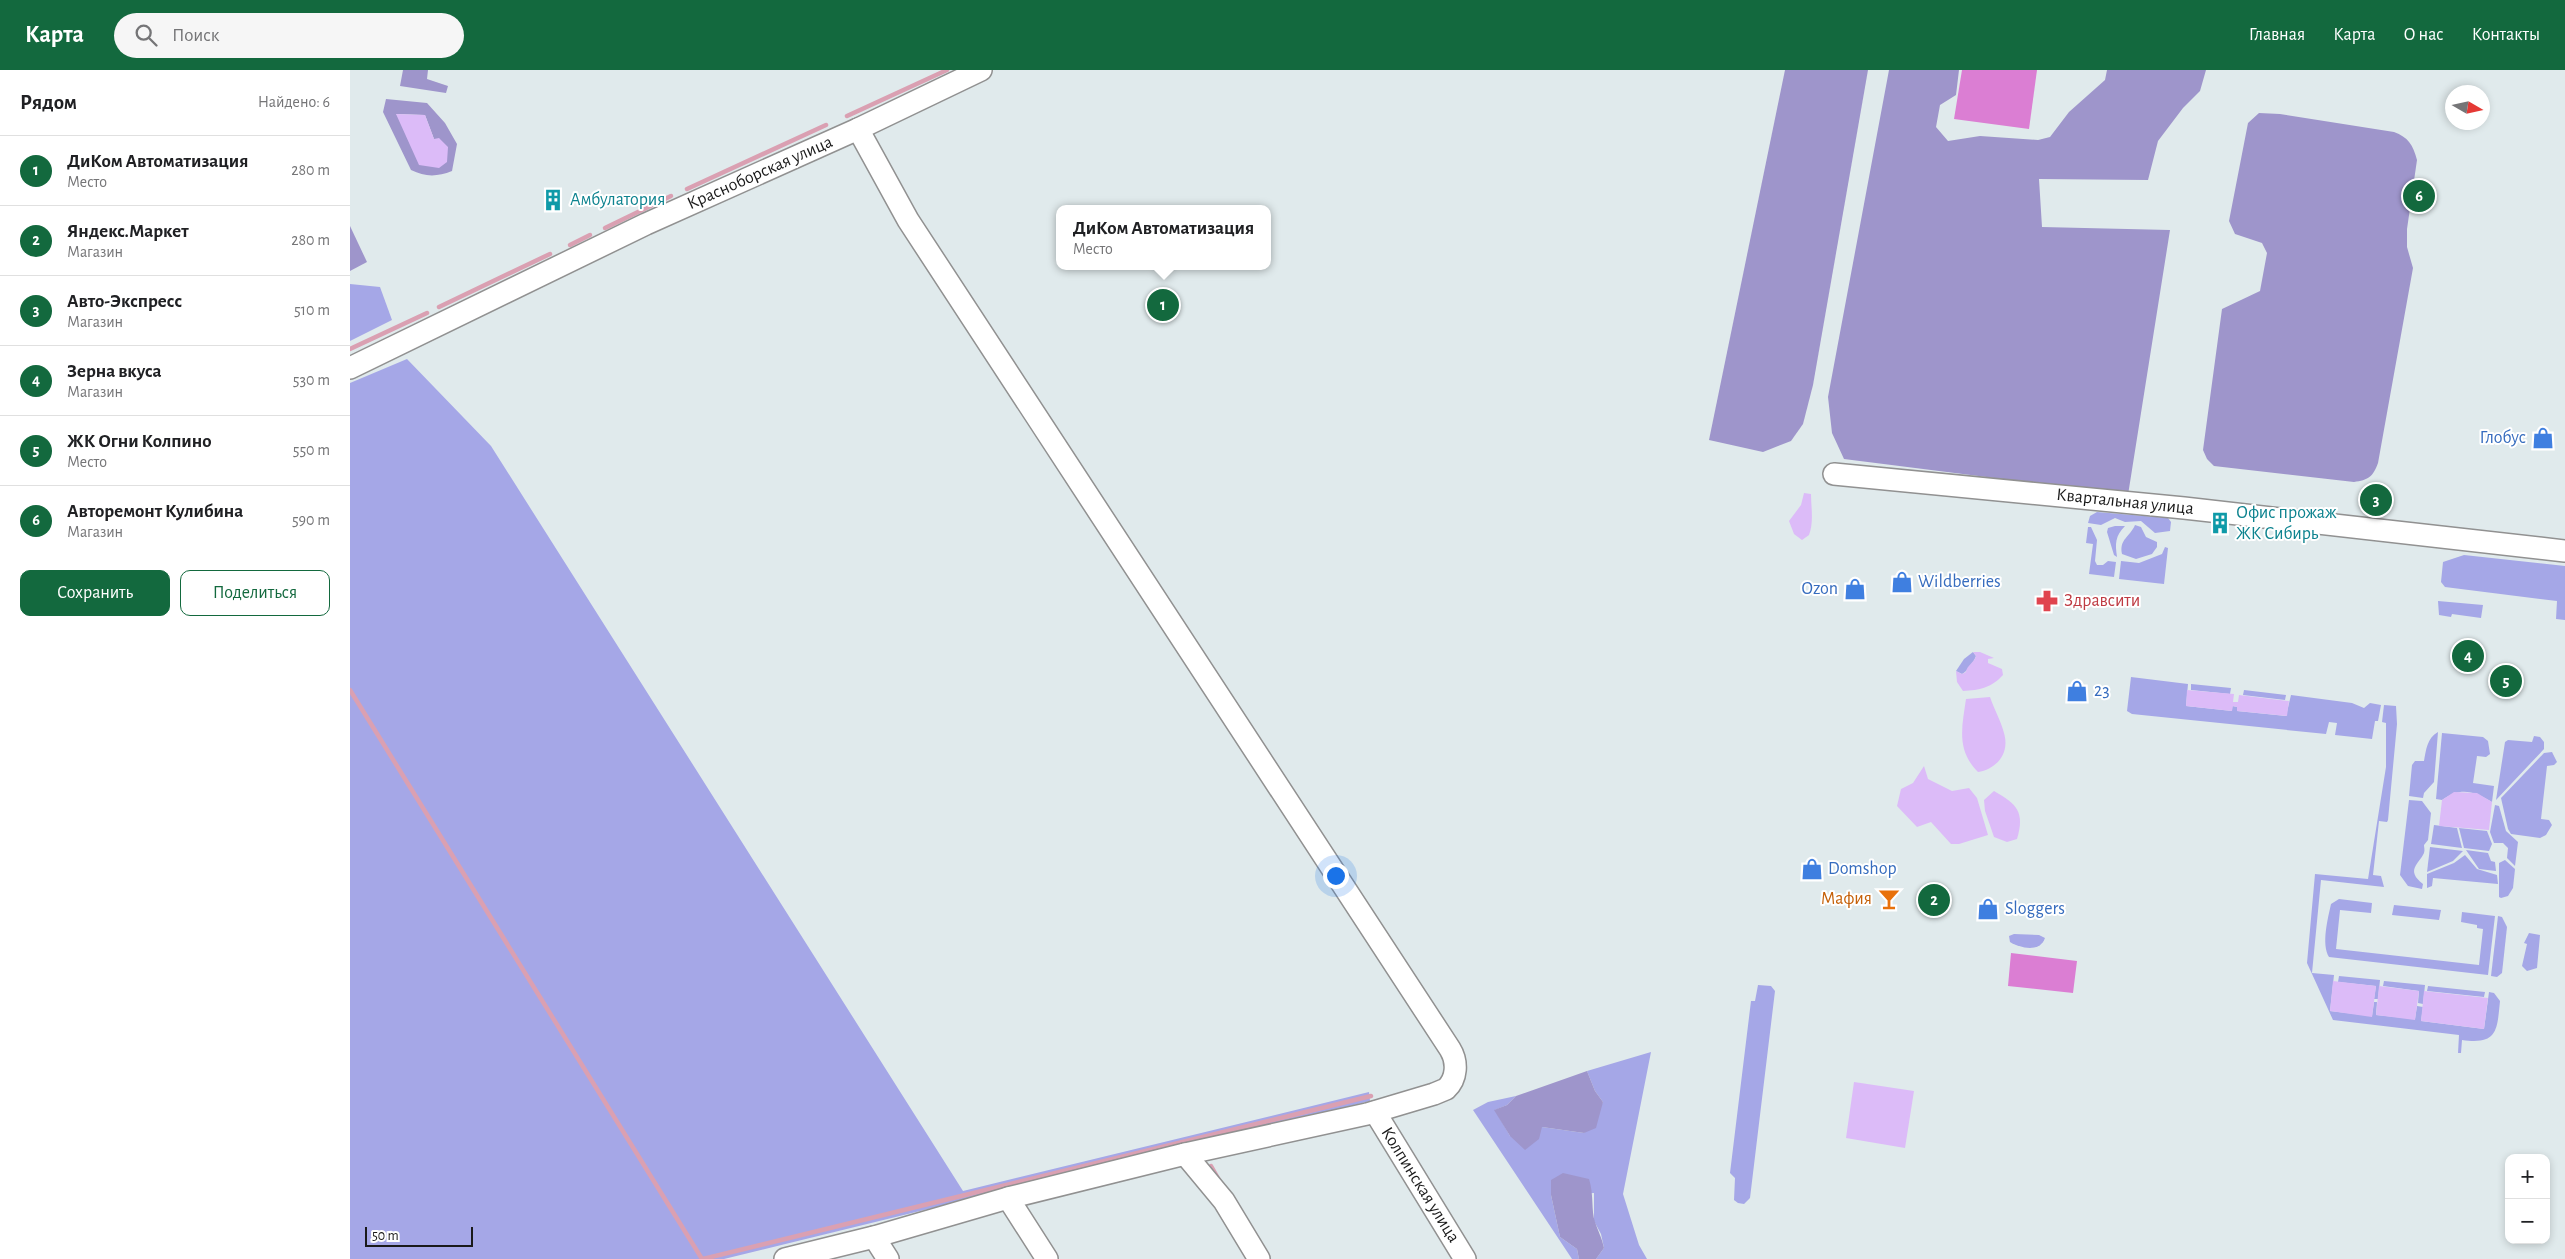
<!DOCTYPE html>
<html lang="ru">
<meta charset="utf-8">
<style>
:root{--surface:#fff;--page:#f6f6f6;--text:#202124;--muted:#757577;--line:#e0e0e0;--accent:#13693e}
body{margin:0;font-family:"Alegreya Sans",sans-serif;background:var(--page);color:var(--text)}
.controls{position:absolute;right:15px;bottom:15px;display:grid;overflow:hidden;border-radius:10px;box-shadow:0 2px 8px #0003}
.controls button{width:45px;height:45px;display:grid;place-items:center;padding:0;border:0;border-bottom:1px solid var(--line);background:var(--surface);color:var(--text);font:25px sans-serif}
.compass{position:absolute;left:2095px;top:15px;width:45px;height:45px;border-radius:50%;background:var(--surface);box-shadow:0 2px 8px #0003;rotate:99deg}
.scale{position:absolute;left:15px;bottom:12px;width:108px;box-sizing:border-box;padding-left:5px;border:2px solid #1a1a1a;border-top:0;font-size:14px;line-height:18px;white-space:nowrap;color:#1a1a1a;-webkit-text-stroke:4px #fff;paint-order:stroke}
.you{position:absolute;left:985px;top:805px;width:18px;height:18px;margin:-12px;border:4px solid #fff;border-radius:50%;background:#1a73e8;box-shadow:0 0 0 8px #1a73e833}
.badge{display:grid;place-items:center;width:32px;height:32px;border-radius:50%;background:var(--accent);color:#fff;font-size:16px;font-weight:700}
.pin{position:absolute;translate:-50% -50%;border:2px solid #fff;box-shadow:0 1px 5px #0006}
.popup{position:absolute;left:706px;top:135px;width:215px;height:65px;box-sizing:border-box;display:grid;place-content:center;border-radius:10px;background:var(--surface);filter:drop-shadow(0 1px 4px #0005);font-size:16px;white-space:nowrap;color:var(--muted)}
.popup b{font-size:19px;color:var(--text)}
.popup::after{content:'';position:absolute;left:50%;top:100%;margin-left:-10px;border:10px solid transparent;border-top-color:var(--surface)}
.list{margin:0;padding:0;list-style:none}
h2{display:flex;justify-content:space-between;align-items:center;height:65px;margin:0;padding:0 20px;font-size:21px}
h2 small{font-size:16px;font-weight:400;color:var(--muted)}
.list li{display:grid;grid-template-columns:32px 1fr auto;gap:15px;align-items:center;box-sizing:border-box;height:70px;padding:0 20px;border-top:1px solid var(--line)}
.list b{display:block;font-size:19px;white-space:nowrap}
.list p{margin:0;font-size:16px;white-space:nowrap;color:var(--muted)}
.list em{font-size:16px;font-style:normal;color:var(--muted)}
.actions{display:flex;gap:10px;padding:15px 20px}
.actions a{flex:1;padding:11px 0;border:1px solid var(--accent);border-radius:10px;text-align:center;font-size:18px;color:var(--accent)}
.actions .main{background:var(--accent);color:#fff}
.icon{flex:none;width:28px;height:28px;fill:none;stroke:currentColor;stroke-width:2;stroke-linecap:round;stroke-linejoin:round}
.map{position:relative;flex:none;width:2215px;height:1189px;overflow:hidden}
header{display:flex;align-items:center;gap:30px;box-sizing:border-box;height:70px;padding:0 25px;background:var(--accent);color:#fff}
header strong{font-size:24px}
nav{display:flex;gap:28px;margin-inline-start:auto;font-size:18px}
.search{width:350px;height:45px;background:var(--page);display:flex;align-items:center;gap:12px;box-sizing:border-box;padding:0 18px;border-radius:28px;color:var(--muted);font-size:19px}
main{display:flex}
aside{flex:1;background:var(--surface)}
.map>svg:first-child{display:block}
</style>
<header>
<strong>Карта</strong>
<div class="search"><svg class="icon" aria-label="search" viewBox="0 0 24 24"><circle cx="10" cy="10" r="6"/><path d="M15 15l6 6"/></svg>Поиск</div>
<nav><a>Главная</a><a>Карта</a><a>О нас</a><a>Контакты</a></nav>
</header>
<main>
<aside>
<h2>Рядом<small>Найдено: 6</small></h2>
<ul class="list">
<li><span class="badge">1</span><div><b>ДиКом Автоматизация</b><p>Место</p></div><em>280 m</em></li>
<li><span class="badge">2</span><div><b>Яндекс.Маркет</b><p>Магазин</p></div><em>280 m</em></li>
<li><span class="badge">3</span><div><b>Авто-Экспресс</b><p>Магазин</p></div><em>510 m</em></li>
<li><span class="badge">4</span><div><b>Зерна вкуса</b><p>Магазин</p></div><em>530 m</em></li>
<li><span class="badge">5</span><div><b>ЖК Огни Колпино</b><p>Место</p></div><em>550 m</em></li>
<li><span class="badge">6</span><div><b>Авторемонт Кулибина</b><p>Магазин</p></div><em>590 m</em></li>
</ul>
<div class="actions"><a class="main">Сохранить</a><a>Поделиться</a></div>
</aside>
<div class="map">
<svg width="2215" height="1189" viewBox="0 0 2215 1189">
<rect width="100%" height="100%" fill="#e0eaec"/>
<g fill="#a5a7e7">
<polygon points="0,214 30,217 42,250 0,271"/>
<polygon points="57,289 141,376 613,1121 1019,1022 1020,1031 374,1189 0,1189 0,313"/>
<polygon points="1747,442 1818,448 1821,452 1820,461 1805,463 1791,451 1775,452 1765,448 1751,455 1738,453 1740,446"/>
<path d="M 1785,455 L 1791,457 L 1796,467 L 1807,472 L 1807,477 L 1802,484 L 1786,489 L 1772,484 C 1769,469 1780,467 1785,455 Z"/>
<path d="M 1765,456 L 1775,456 C 1765,466 1765,474 1767,487 L 1764,485 L 1757,462 L 1758,458 Z"/>
<polygon points="1738,457 1741,457 1747,470 1745,491 1747,495 1753,495 1758,491 1766,492 1764,507 1739,504 1743,474 1736,473"/>
<polygon points="1815,477 1818,478 1814,514 1769,509 1771,491 1789,493 1812,484"/>
<polygon points="2114,485 2215,496 2215,550 2206,549 2207,531 2095,517 2091,512 2093,492"/>
<polygon points="2088,531 2133,535 2131,548 2102,544 2101,547 2089,545"/>
<path d="M 1623,582 L 1626,586 C 1624,591 1617,602 1612,604 L 1606,601 L 1614,589 Z"/>
<polygon points="1781,607 1838,614 1836,636 1882,641 1882,636 1888,637 1887,641 1936,646 1941,625 2002,633 2014,638 2020,633 2031,635 2028,651 2025,651 2022,669 1985,665 1987,653 1979,652 1976,664 1782,644 1777,641"/>
<polygon points="1841,614 1881,618 1880,624 1841,620"/>
<polygon points="1894,620 1936,625 1935,630 1893,625"/>
<path d="M 2034,635 L 2046,636 L 2047,654 L 2038,750 L 2037,752 L 2029,751 L 2023,805 L 2031,806 L 2034,817 L 1971,810 L 1962,903 L 1984,905 L 1980,941 L 2022,946 L 2024,932 L 2027,932 L 2026,945 L 2065,949 L 2067,936 L 2073,937 L 2071,951 L 2134,959 L 2139,922 L 2144,923 L 2150,931 C 2147,960 2148,975 2112,970 L 2111,983 L 2108,983 L 2109,965 L 1983,950 L 1957,893 L 1965,804 L 2018,809 L 2036,697 L 2036,653 L 2032,652 Z"/>
<path d="M 2088,662 L 2084,712 L 2074,723 L 2073,728 L 2059,726 L 2062,695 L 2065,691 L 2074,691 C 2076,680 2077,668 2088,662 Z"/>
<path d="M 2092,663 L 2133,667 L 2138,671 L 2140,684 L 2136,687 L 2127,686 L 2123,713 L 2144,716 L 2142,732 C 2123,721 2111,717 2092,730 L 2086,729 Z"/>
<polygon points="2184,666 2190,667 2194,672 2194,679 2146,730 2155,672 2158,670 2182,672"/>
<polygon points="2202,682 2207,692 2204,695 2197,696 2191,749 2199,750 2202,755 2196,765 2190,768 2161,764 2158,759 2151,728 2194,683"/>
<path d="M 2059,730 L 2072,731 L 2081,743 L 2078,770 L 2074,775 C 2074,777 2075,780 2074,783 C 2069,794 2055,800 2073,814 L 2072,819 L 2058,816 L 2050,805 Z"/>
<polygon points="2145,735 2149,736 2156,761 2168,772 2165,796 2157,788 2158,778 2153,773 2144,773 2140,762"/>
<polygon points="2084,755 2107,758 2112,778 2081,774"/>
<polygon points="2109,758 2137,761 2142,774 2139,781 2114,778"/>
<polygon points="2080,777 2113,781 2103,791 2077,802"/>
<polygon points="2116,780 2138,783 2141,791 2145,792 2146,801 2129,799"/>
<polygon points="2115,785 2127,799 2147,805 2148,814 2083,808 2082,816 2077,818 2077,804 2104,793"/>
<polygon points="2155,790 2165,799 2163,818 2158,826 2151,828 2149,827 2149,793"/>
<path d="M 1989,829 L 2022,833 L 2021,843 L 1990,840 L 1986,879 L 2129,895 L 2133,859 L 2127,858 L 2127,855 L 2111,852 L 2112,842 L 2145,846 L 2138,905 L 1979,887 C 1971,874 1978,848 1981,834 Z"/>
<polygon points="2044,835 2091,840 2089,850 2042,845"/>
<polygon points="2148,846 2152,847 2157,857 2152,903 2147,907 2141,906"/>
<polygon points="2179,863 2190,865 2187,898 2177,901 2172,896 2177,874 2174,873"/>
<path d="M 1664,864 L 1689,865 L 1695,868 C 1690,883 1670,878 1660,872 L 1659,866 Z"/>
<polygon points="1989,906 2030,910 2028,929 2024,929 2026,916 1988,912"/>
<polygon points="2034,911 2075,915 2073,934 2068,933 2069,921 2033,916"/>
<polygon points="1408,915 1421,916 1425,921 1400,1128 1394,1134 1388,1133 1384,1130 1385,1108 1380,1103 1401,931 1405,931"/>
<polygon points="2078,916 2135,922 2134,927 2077,921"/>
<polygon points="1301,982 1273,1124 1289,1175 1297,1189 1246,1189 1254,1178 1251,1164 1244,1151 1244,1123 1201,1125 1210,1167 1227,1179 1229,1189 1222,1189 1123,1040 1138,1032 1166,1026 1157,1035 1145,1040 1160,1066 1192,1057 1234,1063 1253,1032 1245,1021 1237,1001"/>
</g>
<g fill="#9e95cb" fill-rule="evenodd">
<polygon points="53,0 78,0 77,9 98,16 96,23 50,16"/>
<polygon points="1435,0 1518,0 1463,315 1453,354 1441,371 1413,382 1359,370"/>
<polygon points="1539,0 1609,0 1606,25 1590,35 1586,57 1598,71 1630,66 1688,70 1700,67 1719,42 1755,10 1757,0 1856,0 1850,21 1833,38 1808,71 1798,110 1689,109 1692,157 1820,160 1778,425 1494,389 1482,363 1478,327"/>
<path d="M 36,29 L 77,33 L 95,53 L 107,74 L 102,101 C 87,107 75,107 61,100 L 33,42 ZM 46,44 L 75,45 L 84,69 Z"/>
<path d="M 1909,43 L 1930,44 L 2044,62 C 2058,67 2063,75 2067,90 L 2057,159 L 2057,177 L 2063,198 L 2028,393 C 2023,407 2018,410 2004,412 L 1864,396 L 1857,389 L 1853,380 L 1872,239 L 1910,221 L 1917,183 L 1912,173 L 1885,164 L 1879,151 L 1898,53 Z"/>
<polygon points="0,156 17,192 0,201"/>
<polygon points="1237,1001 1245,1021 1253,1032 1246,1058 1234,1063 1192,1057 1189,1069 1175,1080 1160,1066 1144,1040 1157,1035 1166,1026"/>
<path d="M 1213,1103 L 1239,1109 C 1244,1124 1241,1141 1245,1152 C 1248,1161 1252,1168 1254,1178 L 1246,1189 L 1229,1189 L 1227,1179 L 1210,1167 L 1201,1125 L 1201,1110 Z"/>
</g>
<g fill="#dcbbf8">
<polygon points="46,44 75,45 84,69 89,68 98,77 97,92 89,98 69,95"/>
<path d="M 1454,423 L 1461,424 C 1461,437 1464,452 1459,465 L 1452,470 L 1444,464 L 1439,451 L 1451,435 Z"/>
<path d="M 1623,582 L 1630,582 L 1644,588 L 1638,589 L 1638,593 L 1652,599 L 1653,605 C 1641,618 1630,620 1613,621 L 1607,612 L 1606,601 L 1612,604 L 1616,602 C 1617,595 1624,593 1626,586 Z"/>
<polygon points="1837,620 1884,624 1883,632 1888,632 1889,625 1939,631 1937,646 1887,641 1887,637 1883,636 1882,641 1836,636"/>
<path d="M 1640,627 C 1644,639 1651,651 1654,663 C 1660,683 1647,699 1628,702 C 1606,680 1612,657 1616,629 Z"/>
<polygon points="1574,696 1578,709 1602,721 1619,718 1627,728 1638,765 1609,774 1601,774 1581,752 1567,757 1547,736 1551,719 1563,713"/>
<path d="M 1644,721 C 1667,734 1675,742 1667,769 L 1657,772 L 1644,767 L 1635,741 L 1634,730 Z"/>
<polygon points="2104,722 2127,723 2142,732 2139,760 2089,756 2092,730"/>
<polygon points="1983,911 2026,916 2022,947 1980,941"/>
<polygon points="2029,916 2069,921 2065,950 2026,945"/>
<polygon points="2074,921 2138,928 2134,959 2071,951"/>
<polygon points="1504,1012 1564,1021 1555,1078 1496,1068"/>
</g>
<g fill="#db7ed3">
<polygon points="1612,0 1687,0 1679,59 1604,49"/>
<polygon points="1661,883 1727,891 1723,923 1658,916"/>
</g>
<g fill="none" stroke-linecap="round" stroke-linejoin="round">
<g stroke="#daa0b2" stroke-width="4.5">
<polyline points="497,46 597,0"/>
<polyline points="337,119 476,55"/>
<polyline points="255,158 321,126"/>
<polyline points="220,175 240,165"/>
<polyline points="89,237 200,184"/>
<polyline points="0,279 77,243"/>
<polyline points="0,620 352,1189"/>
<polyline points="861,1096 869,1110"/>
<polyline points="353,1189 1021,1026"/>
</g>
<g stroke="#919191" stroke-width="24">
<g id="minor">
<polyline points="0,298 296,154 508,59 631,0"/>
<polyline points="1484,404 1834,438 2215,481"/>
<polyline points="1025,1042 1115,1189"/>
<polyline points="835,1084 874,1131 909,1189"/>
<polyline points="658,1128 697,1189"/>
<polyline points="524,1167 538,1189"/>
<path d="M 435,1189 L 524,1167 L 658,1128 L 835,1084 L 1017,1044 L 1084,1024 L 1096,1019 C 1107,1009 1108,992 1100,979 L 558,150 L 508,59"/>
</g>
</g>
<use href="#minor" stroke="#fff" stroke-width="21"/>
</g>
<defs>
<g id="building-bare" transform="scale(1.725)"><path d="M-4-6H4V6H1V3H-1V6H-4ZM-2.5-4.3h1.7v1.8h-1.7ZM.8-4.3h1.7v1.8H.8ZM-2.5-1h1.7V.8h-1.7ZM.8-1h1.7V.8H.8Z" fill="#0f9aa8" stroke="#fff" stroke-width="2.5" paint-order="stroke"/></g>
<g id="shop-bare" transform="scale(1.725)"><path d="M-5-2.5h2.3a2.7 3.5 0 0 1 5.4 0H5L5.5 6h-11ZM-1.5-2.5h3a1.5 2.3 0 0 0-3 0Z" fill="#3f7fe0" stroke="#fff" stroke-width="2.5" paint-order="stroke"/></g>
<g id="pharmacy-bare" transform="scale(1.725)"><path d="M-2-6h4v4h4v4h-4v4h-4v-4h-4v-4h4Z" fill="#e0444e" stroke="#fff" stroke-width="2.5" paint-order="stroke"/></g>
<g id="bar-bare" transform="scale(1.725)"><path d="M-6-5H6L.8 .8V4.5H3.5V6h-7V4.5H-.8V.8Z" fill="#e8710a" stroke="#fff" stroke-width="2.5" paint-order="stroke"/></g>
</defs>
<g fill-rule="evenodd">
<use href="#building-bare" x="203" y="130"/>
<use href="#shop-bare" x="2193" y="368"/>
<use href="#building-bare" x="1870" y="453"/>
<use href="#shop-bare" x="1552" y="512"/>
<use href="#shop-bare" x="1505" y="519"/>
<use href="#pharmacy-bare" x="1697" y="531"/>
<use href="#shop-bare" x="1727" y="621"/>
<use href="#shop-bare" x="1462" y="799"/>
<use href="#bar-bare" x="1539" y="829"/>
<use href="#shop-bare" x="1638" y="839"/>
</g>
<g text-anchor="middle" dominant-baseline="central" stroke-width="4" stroke-linejoin="round" paint-order="stroke">
<g font-size="18" fill="#1a1a1a" stroke="#fff">
<text transform="translate(410 103) rotate(-24)">Красноборская улица</text>
<text transform="translate(1775 432) rotate(6)">Квартальная улица</text>
<text transform="translate(1070 1115) rotate(58)">Колпинская улица</text>
</g>
<g font-size="18" fill="#0d838f" stroke="#fff" text-anchor="start">
<text x="220" y="130">Амбулатория</text>
<text x="1886" y="443">Офис прожаж<tspan x="1886" dy="21">ЖК Сибирь</tspan></text>
</g>
<g font-size="18" fill="#366cbe" stroke="#fff" text-anchor="start">
<text x="2176" y="368" text-anchor="end">Глобус</text>
<text x="1568" y="512">Wildberries</text>
<text x="1488" y="519" text-anchor="end">Ozon</text>
<text x="1744" y="621">23</text>
<text x="1478" y="799">Domshop</text>
<text x="1655" y="839">Sloggers</text>
</g>
<g font-size="18" fill="#be3a42" stroke="#fff" text-anchor="start">
<text x="1714" y="531">Здравсити</text>
</g>
<g font-size="18" fill="#c56008" stroke="#fff" text-anchor="end">
<text x="1522" y="829">Мафия</text>
</g>
</g>
</svg>
<div class="controls">
<button>+</button>
<button>−</button>
</div>
<svg class="compass" viewBox="-18 -18 36 36"><path d="M0-13l5 13h-10z" fill="#e53935"/><path d="M0 13l5-13h-10z" fill="#757577"/></svg>
<div class="scale">50 m</div>
<div class="you"></div>
<div class="pin badge" style="left:813px;top:235px">1</div>
<div class="popup"><b>ДиКом Автоматизация</b>Место</div>
<div class="pin badge" style="left:1584px;top:830px">2</div>
<div class="pin badge" style="left:2026px;top:430px">3</div>
<div class="pin badge" style="left:2118px;top:586px">4</div>
<div class="pin badge" style="left:2156px;top:611px">5</div>
<div class="pin badge" style="left:2069px;top:126px">6</div>
</div>
</main>
